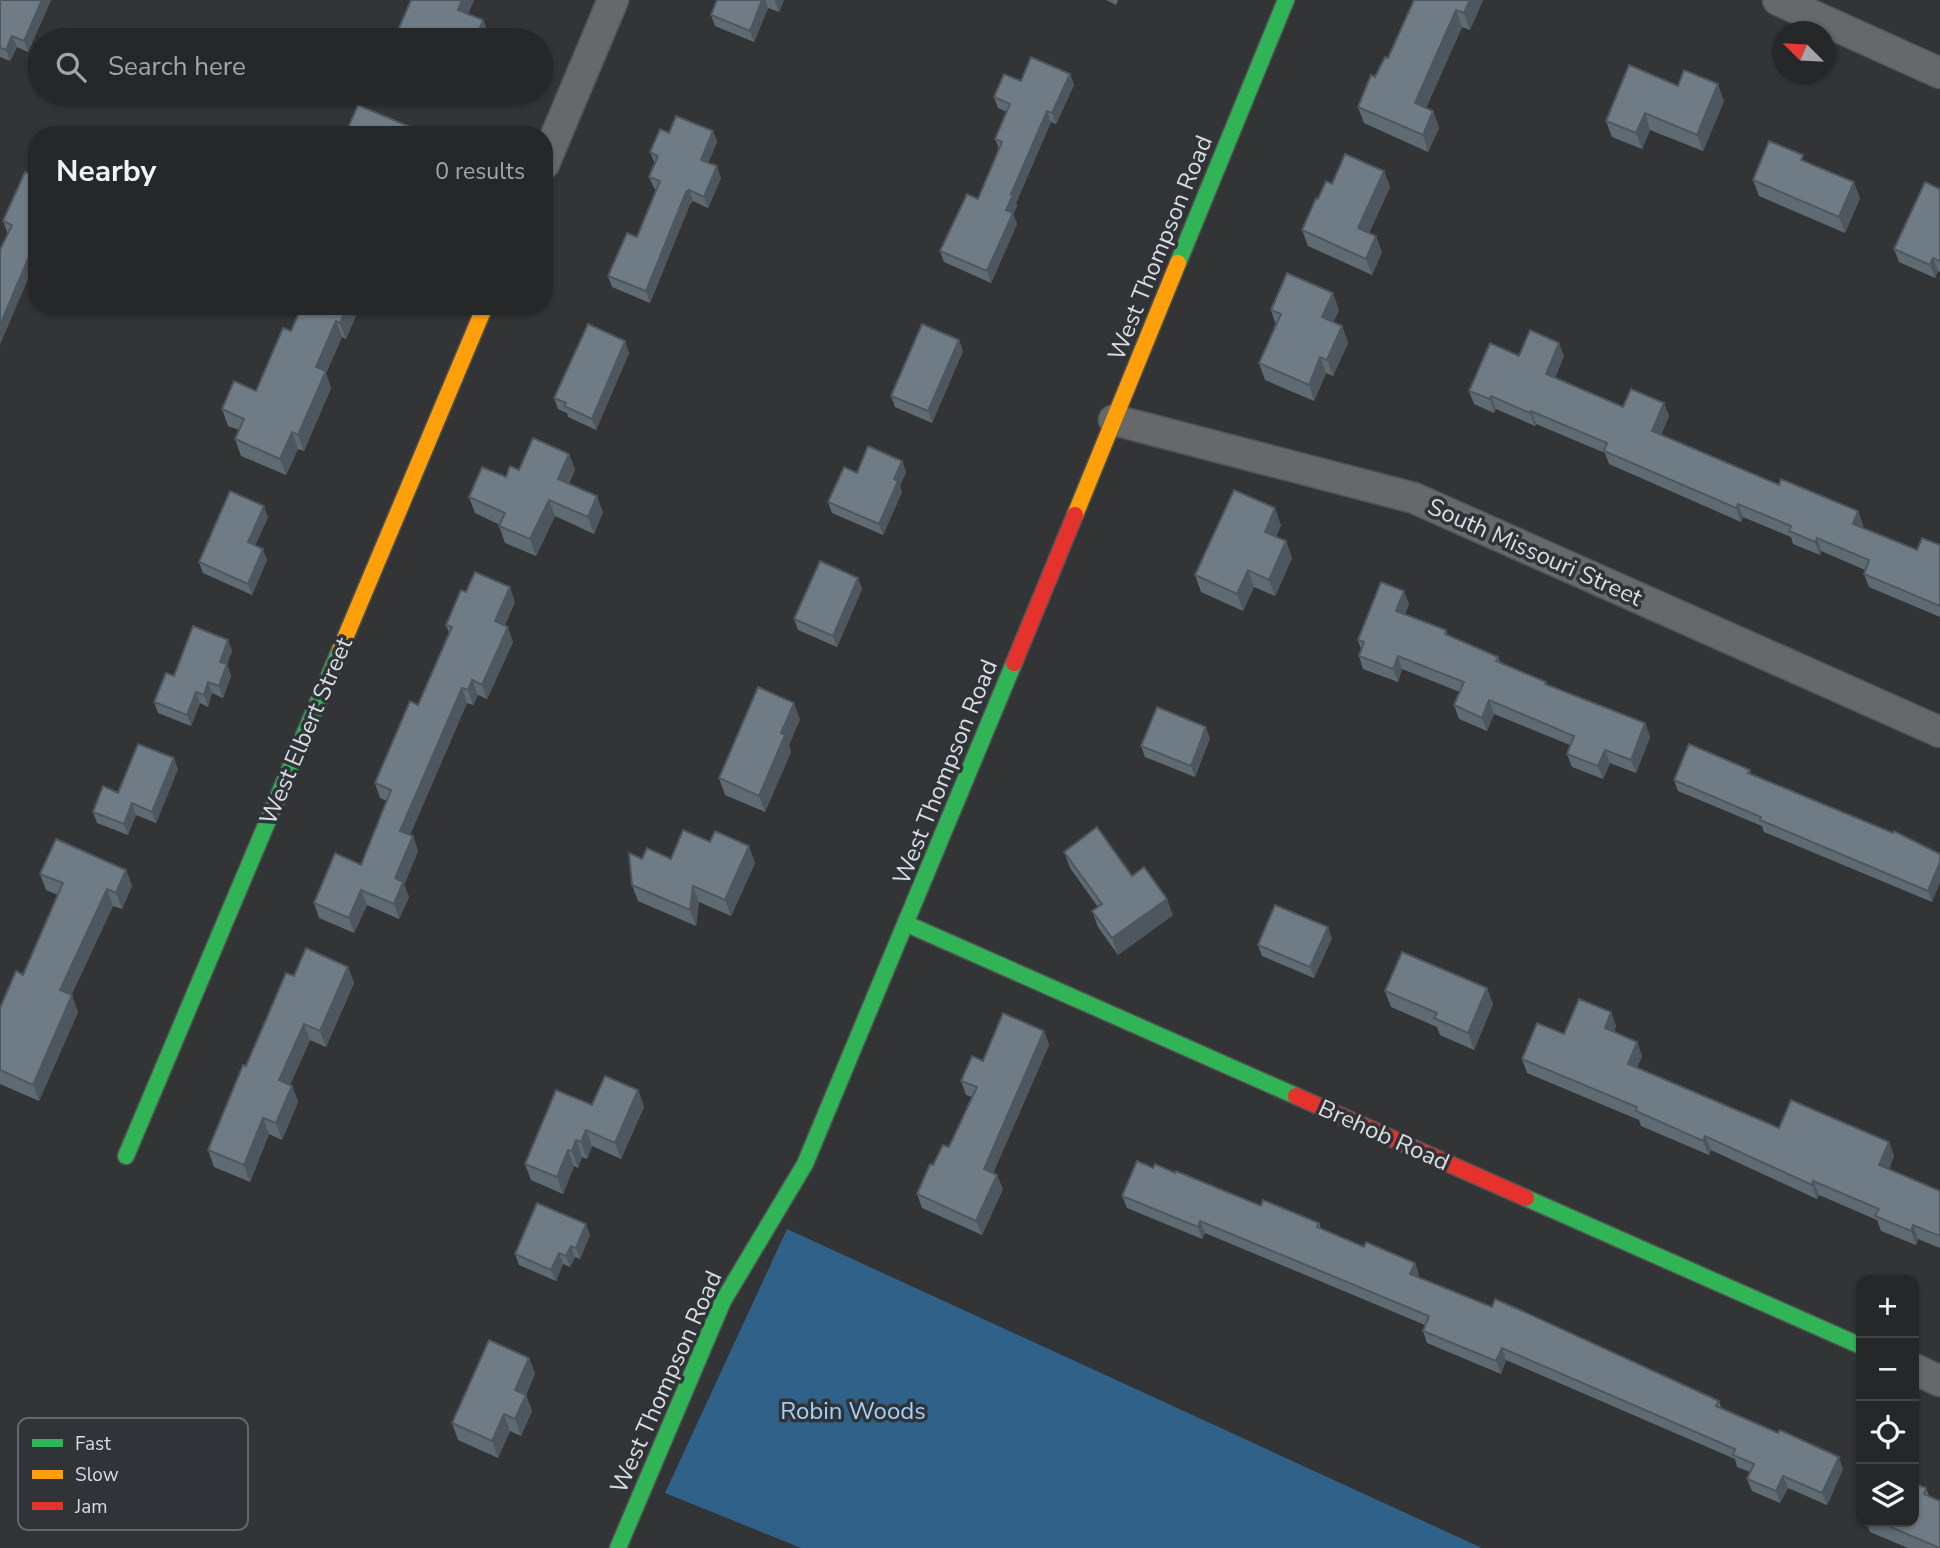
<!DOCTYPE html>
<meta charset="utf-8">
<style>
:root{--surface:#262728;--page:#323334;--text:#f1f3f6;--muted:#a4a5a8;--line:#424445}
body{margin:0;font-family:"Nunito Sans",sans-serif;background:var(--page);color:var(--text)}
.controls{position:absolute;right:21px;bottom:21px;display:grid;overflow:hidden;border-radius:14px;box-shadow:0 2px 5px #0004}
.controls button{width:63px;height:63px;display:grid;place-items:center;padding:0;border:0;border-bottom:2px solid var(--line);background:var(--surface);color:var(--text);font:35px sans-serif}
.compass{position:absolute;left:1772px;top:21px;width:63px;height:63px;border-radius:50%;background:var(--surface);box-shadow:0 2px 5px #0004;rotate:294deg}
.list{margin:0;padding:0;list-style:none}
h2{display:flex;justify-content:space-between;align-items:center;height:91px;margin:0;padding:0 28px;font-size:30px}
h2 small{font-size:23px;font-weight:400;color:var(--muted)}
.icon{flex:none;width:38px;height:38px;fill:none;stroke:currentColor;stroke-width:2;stroke-linecap:round;stroke-linejoin:round}
.map{position:relative;flex:none;width:1940px;height:1548px;overflow:hidden}
.search{position:absolute;background:var(--surface);box-shadow:0 2px 5px #0004;left:28px;top:28px;width:525px;height:77px;display:flex;align-items:center;gap:18px;box-sizing:border-box;padding:0 24px;border-radius:38px;color:var(--muted);font-size:26px}
.panel{position:absolute;background:var(--surface);box-shadow:0 2px 5px #0004;left:28px;top:126px;width:525px;height:189px;border-radius:28px}
.map>svg:first-child{display:block}
</style>
<div class="map">
<svg width="1940" height="1548" viewBox="0 0 1940 1548">
<rect width="100%" height="100%" fill="#323436"/>
<polygon fill="#2f6189" points="787,1229 1482,1548 801,1548 665,1493"/>
<g fill="none" stroke-linecap="round" stroke-linejoin="round">
<g stroke="#505354" stroke-width="33">
<g id="street">
<polyline points="1778,0 1940,73"/>
<polyline points="544,164 613,0"/>
<polyline points="1114,420 1414,498 1940,732"/>
<polyline points="1914,1369 1940,1381"/>
</g>
</g>
<g stroke="#505354" stroke-width="19">
<g id="fast">
<polyline points="1178,263 1286,0"/>
<polyline points="907,924 1296,1096"/>
<polyline points="126,1156 340,650"/>
<polyline points="1526,1198 1861,1346"/>
<polyline points="618,1548 723,1301 805,1164 1014,663"/>
</g>
</g>
<g stroke="#505354" stroke-width="19">
<g id="slow">
<polyline points="1075,515 1178,263"/>
<polyline points="340,650 485,306"/>
</g>
</g>
<g stroke="#505354" stroke-width="19">
<g id="jam">
<polyline points="1014,663 1075,515"/>
<polyline points="1296,1096 1526,1198"/>
</g>
</g>
<use href="#street" stroke="#666869" stroke-width="30"/>
<use href="#fast" stroke="#30b455" stroke-width="16"/>
<use href="#slow" stroke="#ff9f0a" stroke-width="16"/>
<use href="#jam" stroke="#e5322d" stroke-width="16"/>
</g>
<g fill="#5f6b73">
<polygon points="0,0 51,0 28,52 17,47 10,61 0,57"/>
<polygon points="411,0 474,0 468,14 483,20 489,35 486,40 398,40 396,35"/>
<polygon points="717,0 784,0 779,12 768,8 754,42 715,26 711,15"/>
<polygon points="1106,0 1118,0 1116,5"/>
<polygon points="1414,0 1483,0 1470,30 1462,27 1426,108 1433,111 1439,128 1428,152 1364,123 1358,107 1388,58"/>
<polygon points="1070,74 1074,85 1056,124 1051,122 1016,203 1017,206 1013,214 1017,224 991,283 944,262 940,251 978,199 999,149 995,139 1007,112 998,108 994,97 1021,81"/>
<polygon points="1724,101 1703,151 1650,130 1642,149 1612,137 1606,121"/>
<polygon points="713,131 717,142 708,163 721,178 708,208 693,201 690,204 650,303 612,287 608,276 637,237 656,190 654,188 649,177 655,164 650,152"/>
<polygon points="1805,161 1860,198 1845,233 1759,196 1753,180"/>
<polygon points="1384,171 1390,187 1369,233 1382,252 1372,275 1308,246 1302,230 1318,199 1332,184"/>
<polygon points="37,177 37,266 34,265 7,232 3,221"/>
<polygon points="1940,189 1940,272 1938,271 1935,278 1899,262 1894,249"/>
<polygon points="302,306 371,306 369,310 360,306 346,339 342,337 326,373 331,388 304,451 298,449 286,475 241,456 235,439 239,430 228,426 222,409 256,391 291,331"/>
<polygon points="1271,310 1339,310 1333,322 1342,326 1348,343 1333,376 1326,373 1314,401 1265,380 1259,363 1276,325"/>
<polygon points="959,340 963,351 932,423 895,407 891,396"/>
<polygon points="625,341 629,353 596,430 568,417 567,413 558,409 554,398"/>
<polygon points="1519,356 1564,356 1555,378 1623,407 1664,403 1669,416 1661,435 1779,485 1858,511 1863,525 1862,528 1917,550 1940,545 1940,617 1869,587 1864,574 1865,570 1821,551 1820,555 1793,544 1791,537 1743,517 1741,522 1609,464 1605,453 1536,424 1535,426 1496,409 1494,413 1474,404 1469,391"/>
<polygon points="569,454 575,470 569,484 603,512 594,534 555,516 536,556 505,543 499,526 500,525 475,513 469,497 519,470"/>
<polygon points="902,461 906,472 900,486 902,492 883,535 832,513 828,502 857,473"/>
<polygon points="268,517 255,545 267,560 252,595 203,573 199,562"/>
<polygon points="1281,525 1276,537 1286,541 1292,558 1275,596 1254,587 1243,611 1201,592 1195,575"/>
<polygon points="858,578 862,589 837,647 798,630 794,619"/>
<polygon points="466,592 515,602 505,625 513,642 487,699 478,695 473,705 467,703 410,835 413,836 418,851 404,885 409,897 399,919 367,905 354,933 319,918 314,903 361,865 387,801 380,798 375,783 418,705 449,633 446,625"/>
<polygon points="1409,604 1405,614 1446,630 1448,636 1498,657 1500,662 1546,682 1547,685 1645,723 1650,737 1636,773 1610,763 1603,779 1572,767 1567,754 1570,745 1494,714 1487,731 1459,719 1454,705 1460,692 1402,669 1398,682 1363,669 1359,656 1361,649 1358,640"/>
<polygon points="228,640 232,651 227,664 231,676 223,698 212,693 208,707 200,703 191,726 158,713 154,702 174,676"/>
<polygon points="800,719 789,745 791,752 765,812 725,795 719,778"/>
<polygon points="1210,738 1195,777 1145,757 1141,746"/>
<polygon points="178,769 156,823 136,815 128,835 97,823 93,812 118,793"/>
<polygon points="1750,770 1751,774 1940,854 1932,902 1764,832 1762,826 1678,791 1674,780"/>
<polygon points="1064,852 1132,876 1173,915 1118,955 1098,927 1092,911 1098,907 1070,868"/>
<polygon points="642,859 671,859 755,863 731,916 699,902 696,926 638,901 632,885"/>
<polygon points="126,870 132,886 122,909 113,906 71,995 78,1012 39,1101 0,1084 0,1008 23,975 58,895 46,890 40,874"/>
<polygon points="1332,938 1314,978 1262,956 1258,945"/>
<polygon points="348,967 354,983 326,1047 310,1040 290,1085 292,1086 298,1102 282,1140 269,1134 250,1182 214,1167 208,1150 246,1066 294,976"/>
<polygon points="1487,988 1493,1004 1474,1050 1440,1035 1437,1027 1391,1007 1385,991"/>
<polygon points="1611,1012 1616,1026 1614,1032 1637,1042 1642,1056 1637,1068 1779,1128 1889,1142 1894,1156 1889,1169 1940,1191 1940,1248 1918,1239 1916,1245 1881,1231 1877,1220 1819,1195 1817,1199 1711,1150 1709,1155 1641,1126 1639,1120 1527,1073 1522,1059 1564,1034"/>
<polygon points="1044,1031 1049,1045 993,1173 1003,1189 982,1235 922,1208 917,1194 933,1165 949,1147 972,1097 966,1095 961,1081 983,1061"/>
<polygon points="638,1090 644,1107 621,1159 592,1146 587,1159 582,1157 578,1168 574,1166 563,1194 531,1180 525,1164 592,1105"/>
<polygon points="1153,1168 1175,1173 1261,1206 1319,1223 1321,1229 1364,1247 1415,1263 1419,1275 1418,1277 1719,1401 1721,1408 1843,1469 1827,1505 1788,1488 1780,1503 1752,1491 1747,1479 1750,1472 1737,1467 1735,1459 1506,1360 1501,1374 1427,1343 1423,1331 1425,1325 1205,1233 1202,1239 1127,1208 1122,1196"/>
<polygon points="590,1235 580,1259 575,1257 570,1267 563,1264 556,1281 519,1265 515,1254"/>
<polygon points="529,1358 535,1374 526,1395 532,1411 521,1436 510,1431 498,1458 458,1440 452,1423"/>
<polygon points="1926,1488 1929,1496 1940,1548 1908,1548 1870,1532 1866,1522 1914,1522"/>
</g>
<g fill="#4e575e">
<polygon points="42,0 51,0 28,52 24,41"/>
<polygon points="462,0 474,0 463,24 458,10"/>
<polygon points="762,0 765,0 768,8 754,42 750,31"/>
<polygon points="775,0 784,0 779,12 775,1"/>
<polygon points="1470,0 1483,0 1470,30 1464,13"/>
<polygon points="1456,10 1462,27 1421,119 1415,103"/>
<polygon points="483,20 489,35 486,40 475,40"/>
<polygon points="12,36 17,47 10,61 6,50"/>
<polygon points="1070,74 1074,85 1056,124 1052,113"/>
<polygon points="1718,84 1724,101 1703,151 1697,135"/>
<polygon points="1047,111 1051,122 1016,203 1017,206 1013,214 1017,224 991,283 987,271 1011,194"/>
<polygon points="1433,111 1439,128 1428,152 1423,135"/>
<polygon points="1645,113 1650,130 1642,149 1636,133"/>
<polygon points="713,131 717,142 705,171 701,160"/>
<polygon points="717,166 721,178 708,208 704,197"/>
<polygon points="1384,171 1390,187 1364,244 1358,228"/>
<polygon points="1854,182 1860,198 1845,233 1839,217"/>
<polygon points="689,190 693,201 690,204 650,303 646,291 686,192"/>
<polygon points="1376,236 1382,252 1372,275 1366,259"/>
<polygon points="37,249 37,264 34,256"/>
<polygon points="30,254 34,265 0,345 0,325"/>
<polygon points="1933,258 1938,271 1935,278 1930,265"/>
<polygon points="1333,293 1339,310 1328,334 1322,317"/>
<polygon points="347,306 360,306 346,339 340,323"/>
<polygon points="336,321 342,337 326,373 331,388 304,451 298,435 316,367"/>
<polygon points="1342,326 1348,343 1333,376 1327,360"/>
<polygon points="959,340 963,351 932,423 928,411"/>
<polygon points="625,341 629,353 596,430 592,419"/>
<polygon points="1559,343 1564,356 1551,387 1546,374"/>
<polygon points="1320,357 1326,373 1314,401 1309,385"/>
<polygon points="1491,396 1496,409 1494,413 1490,399"/>
<polygon points="1664,403 1669,416 1657,444 1652,431"/>
<polygon points="1531,411 1536,424 1535,426 1530,413"/>
<polygon points="292,432 298,449 286,475 280,459"/>
<polygon points="569,454 575,470 564,495 558,479"/>
<polygon points="902,461 906,472 900,486 902,492 883,535 879,524"/>
<polygon points="597,496 603,512 594,534 588,517"/>
<polygon points="549,500 555,516 536,556 530,539"/>
<polygon points="1738,504 1743,517 1741,522 1736,508"/>
<polygon points="264,506 268,517 252,553 248,542"/>
<polygon points="1275,508 1281,525 1271,548 1265,532"/>
<polygon points="1858,511 1863,525 1858,537 1853,524"/>
<polygon points="1817,538 1821,551 1820,555 1815,542"/>
<polygon points="1286,541 1292,558 1275,596 1269,580"/>
<polygon points="263,549 267,560 252,595 248,584"/>
<polygon points="1248,570 1254,587 1243,611 1237,594"/>
<polygon points="858,578 862,589 837,647 833,636"/>
<polygon points="510,587 515,602 500,636 495,621"/>
<polygon points="1404,591 1409,604 1401,624 1396,611"/>
<polygon points="508,627 513,642 487,699 482,685"/>
<polygon points="228,640 232,651 224,673 220,662"/>
<polygon points="1398,656 1402,669 1398,682 1393,669"/>
<polygon points="227,664 231,676 223,698 219,686"/>
<polygon points="472,680 478,695 473,705 468,690"/>
<polygon points="208,682 212,693 208,707 204,695"/>
<polygon points="462,688 467,703 405,846 400,831"/>
<polygon points="196,692 200,703 191,726 187,715"/>
<polygon points="1489,700 1494,714 1487,731 1482,718"/>
<polygon points="794,703 800,719 789,745 791,752 765,812 759,796 781,733"/>
<polygon points="1645,723 1650,737 1636,773 1631,760"/>
<polygon points="1206,727 1210,738 1195,777 1191,766"/>
<polygon points="1605,750 1610,763 1603,779 1598,766"/>
<polygon points="174,758 178,769 156,823 152,812"/>
<polygon points="132,803 136,815 128,835 124,824"/>
<polygon points="413,836 418,851 404,885 409,897 399,919 394,904 395,878"/>
<polygon points="749,846 755,863 731,916 725,900"/>
<polygon points="1940,862 1940,883 1932,902 1928,891"/>
<polygon points="126,870 132,886 122,909 116,893"/>
<polygon points="693,886 699,902 696,926 690,910"/>
<polygon points="107,889 113,906 66,1007 60,990"/>
<polygon points="361,890 367,905 354,933 349,918"/>
<polygon points="1167,899 1173,915 1118,955 1112,938"/>
<polygon points="1328,927 1332,938 1314,978 1310,967"/>
<polygon points="348,967 354,983 326,1047 320,1031"/>
<polygon points="1487,988 1493,1004 1474,1050 1468,1033"/>
<polygon points="72,995 78,1012 39,1101 33,1085"/>
<polygon points="1611,1012 1616,1026 1610,1042 1605,1028"/>
<polygon points="304,1024 310,1040 285,1097 279,1080"/>
<polygon points="1044,1031 1049,1045 989,1183 984,1169"/>
<polygon points="1637,1042 1642,1056 1633,1078 1628,1064"/>
<polygon points="292,1086 298,1102 282,1140 276,1123"/>
<polygon points="638,1090 644,1107 621,1159 615,1143"/>
<polygon points="263,1118 269,1134 250,1182 244,1165"/>
<polygon points="586,1130 592,1146 587,1159 581,1142"/>
<polygon points="1705,1136 1711,1150 1709,1155 1703,1141"/>
<polygon points="576,1140 582,1157 578,1168 572,1151"/>
<polygon points="1889,1142 1894,1156 1884,1179 1879,1165"/>
<polygon points="568,1150 574,1166 563,1194 557,1177"/>
<polygon points="997,1175 1003,1189 982,1235 976,1221"/>
<polygon points="1813,1181 1819,1195 1817,1199 1812,1185"/>
<polygon points="1200,1221 1205,1233 1202,1239 1198,1227"/>
<polygon points="586,1224 590,1235 580,1259 576,1248"/>
<polygon points="1913,1225 1918,1239 1916,1245 1911,1231"/>
<polygon points="571,1246 575,1257 570,1267 566,1256"/>
<polygon points="559,1253 563,1264 556,1281 551,1270"/>
<polygon points="1415,1263 1419,1275 1414,1286 1410,1274"/>
<polygon points="1502,1348 1506,1360 1501,1374 1496,1361"/>
<polygon points="529,1358 535,1374 521,1406 515,1390"/>
<polygon points="526,1395 532,1411 521,1436 515,1419"/>
<polygon points="504,1414 510,1431 498,1458 492,1441"/>
<polygon points="1839,1457 1843,1469 1827,1505 1822,1493"/>
<polygon points="1783,1476 1788,1488 1780,1503 1776,1491"/>
</g>
<g fill="#6f7c86" stroke="#4e575e" stroke-width="2">
<polygon points="0,0 42,0 24,41 12,36 6,50 0,48"/>
<polygon points="411,0 462,0 458,10 483,20 475,40 409,40 396,35"/>
<polygon points="717,0 762,0 750,31 711,15"/>
<polygon points="1414,0 1470,0 1464,13 1456,10 1415,103 1433,111 1423,135 1358,107 1371,75 1375,77 1385,57 1388,58"/>
<polygon points="1031,57 1070,74 1052,113 1047,111 1011,194 1013,195 1006,210 1013,213 987,271 940,251 967,194 978,199 1002,142 995,139 1010,104 994,97 1004,74 1021,81"/>
<polygon points="1629,65 1678,86 1684,70 1718,84 1697,135 1645,113 1636,133 1606,121"/>
<polygon points="358,105 422,132 421,135 345,135"/>
<polygon points="676,116 713,131 701,160 717,166 704,197 689,190 686,192 646,291 608,276 627,233 637,237 660,181 649,177 658,156 650,152 660,129 669,133"/>
<polygon points="1769,141 1803,155 1801,160 1854,182 1839,217 1753,180"/>
<polygon points="1345,154 1384,171 1358,228 1376,236 1366,259 1302,230 1316,198 1318,199 1326,181 1332,184"/>
<polygon points="25,172 37,177 37,249 34,256 30,254 0,325 0,250 12,225 3,221"/>
<polygon points="1925,182 1940,189 1940,261 1933,258 1930,265 1894,249"/>
<polygon points="1287,273 1333,293 1322,317 1342,326 1327,360 1320,357 1309,385 1259,363 1281,314 1271,310"/>
<polygon points="302,306 347,306 340,323 336,321 316,367 326,371 298,435 292,432 280,459 235,439 244,419 222,409 234,381 256,391 283,328 291,331"/>
<polygon points="588,324 625,341 592,419 564,406 566,403 554,398"/>
<polygon points="922,324 959,340 928,411 891,396"/>
<polygon points="1530,330 1559,343 1546,374 1623,407 1631,389 1664,403 1652,431 1779,485 1781,479 1858,511 1853,524 1917,550 1922,538 1940,545 1940,606 1864,574 1869,560 1817,538 1815,542 1789,531 1791,526 1738,504 1736,508 1604,451 1607,443 1531,411 1530,413 1491,396 1490,399 1469,391 1490,343 1519,356"/>
<polygon points="533,438 569,454 558,479 597,496 588,517 549,500 530,539 499,526 505,513 469,497 482,467 506,477 510,466 519,470"/>
<polygon points="868,446 902,461 894,479 898,481 879,524 828,502 844,467 857,473"/>
<polygon points="1234,490 1275,508 1265,532 1286,541 1269,580 1248,570 1237,594 1195,575"/>
<polygon points="230,491 264,506 248,542 263,549 248,584 199,562"/>
<polygon points="820,561 858,578 833,636 794,619"/>
<polygon points="475,572 510,587 495,621 508,627 482,685 472,680 468,690 462,688 400,831 413,836 395,878 403,882 394,904 361,890 349,918 314,903 335,853 361,865 391,790 375,783 410,701 418,705 452,627 446,625 461,590 466,592"/>
<polygon points="1381,582 1404,591 1396,611 1446,630 1445,634 1498,657 1496,661 1546,682 1545,684 1645,723 1631,760 1605,750 1598,766 1567,754 1574,736 1489,700 1482,718 1454,705 1464,682 1398,656 1393,669 1359,656 1364,642 1358,640"/>
<polygon points="193,626 228,640 220,662 227,664 219,686 208,682 204,695 196,692 187,715 154,702 166,673 174,676"/>
<polygon points="758,687 794,703 781,733 785,735 759,796 719,778"/>
<polygon points="1157,707 1206,727 1191,766 1141,746"/>
<polygon points="138,744 174,758 152,812 132,803 124,824 93,812 103,786 118,793"/>
<polygon points="1689,744 1750,770 1748,773 1893,833 1894,831 1940,854 1940,862 1928,891 1760,820 1761,817 1674,780"/>
<polygon points="1097,827 1132,876 1144,867 1167,899 1112,938 1092,911 1102,904 1064,852"/>
<polygon points="683,830 710,842 715,831 749,846 725,900 693,886 690,910 632,885 629,853 642,859 647,848 671,859"/>
<polygon points="56,839 126,870 116,893 107,889 60,990 72,995 33,1085 0,1070 0,1008 16,971 23,975 63,883 40,874"/>
<polygon points="1275,905 1328,927 1310,967 1258,945"/>
<polygon points="306,948 348,967 320,1031 304,1024 279,1080 292,1086 276,1123 263,1118 244,1165 208,1150 243,1065 246,1066 286,973 294,976"/>
<polygon points="1402,952 1487,988 1468,1033 1434,1018 1437,1013 1385,991"/>
<polygon points="1579,999 1611,1012 1605,1028 1637,1042 1628,1064 1779,1128 1791,1100 1889,1142 1879,1165 1940,1191 1940,1236 1913,1225 1911,1231 1875,1216 1879,1209 1813,1181 1812,1185 1705,1136 1703,1141 1636,1111 1637,1107 1522,1059 1537,1023 1564,1034"/>
<polygon points="1003,1013 1044,1031 984,1169 997,1175 976,1221 917,1194 930,1164 933,1165 943,1145 949,1147 977,1087 961,1081 972,1056 983,1061"/>
<polygon points="605,1076 638,1090 615,1143 586,1130 581,1142 576,1140 572,1151 568,1150 557,1177 525,1164 556,1090 592,1105"/>
<polygon points="1137,1161 1153,1168 1155,1164 1175,1173 1176,1171 1261,1206 1263,1200 1319,1223 1317,1227 1364,1247 1366,1242 1415,1263 1410,1274 1492,1307 1495,1299 1518,1309 1719,1401 1716,1406 1778,1433 1780,1430 1839,1457 1822,1493 1783,1476 1776,1491 1747,1479 1754,1464 1733,1455 1735,1449 1502,1348 1496,1361 1423,1331 1429,1316 1200,1221 1198,1227 1122,1196"/>
<polygon points="537,1203 586,1224 576,1248 571,1246 566,1256 559,1253 551,1270 515,1254"/>
<polygon points="489,1340 529,1358 515,1390 526,1395 515,1419 504,1414 492,1441 452,1423"/>
<polygon points="1914,1483 1926,1488 1924,1494 1940,1501 1940,1548 1879,1522 1914,1522"/>
</g>
<g text-anchor="middle" dominant-baseline="central" stroke-width="7" stroke-linejoin="round" paint-order="stroke">
<g font-size="24" fill="#dadddf" stroke="#303438">
<text transform="translate(1160 248) rotate(-68)">West Thompson Road</text>
<text transform="translate(1535 552) rotate(24)">South Missouri Street</text>
<text transform="translate(306 731) rotate(-67)">West Elbert Street</text>
<text transform="translate(945 772) rotate(-68)">West Thompson Road</text>
<text transform="translate(1384 1135) rotate(24)">Brehob Road</text>
<text transform="translate(666 1382) rotate(-66)">West Thompson Road</text>
</g>
<g font-size="24" fill="#a2d0f8" stroke="#303438">
<text x="853" y="1411">Robin Woods</text>
</g>
</g>
<rect x="18" y="1418" width="230" height="112" rx="10" fill="#303438" stroke="#63676a" stroke-width="2"/>
<rect x="32" y="1439" width="31" height="8" fill="#30b455"/>
<rect x="32" y="1470" width="31" height="9" fill="#ff9f0a"/>
<rect x="32" y="1502" width="31" height="8" fill="#e5322d"/>
<g font-size="19" fill="#dadddf">
<text x="75" y="1450">Fast</text>
<text x="75" y="1481">Slow</text>
<text x="75" y="1513">Jam</text>
</g>
</svg>
<div class="controls">
<button>+</button>
<button>−</button>
<button><svg class="icon" aria-label="locate" viewBox="0 0 24 24"><circle cx="12" cy="12" r="6"/><path d="M12 2v4M12 18v4M2 12h4M18 12h4"/></svg></button>
<button><svg class="icon" aria-label="layers" viewBox="0 0 24 24"><path d="M12 4l9 5-9 5-9-5zM3 14l9 5 9-5"/></svg></button>
</div>
<svg class="compass" viewBox="-18 -18 36 36"><path d="M0-13l5 13h-10z" fill="#e53935"/><path d="M0 13l5-13h-10z" fill="#a4a5a8"/></svg>
<div class="search"><svg class="icon" aria-label="search" viewBox="0 0 24 24"><circle cx="10" cy="10" r="6"/><path d="M15 15l6 6"/></svg>Search here</div>
<section class="panel">
<h2>Nearby<small>0 results</small></h2>
<ul class="list">
</ul>
</section>
</div>
